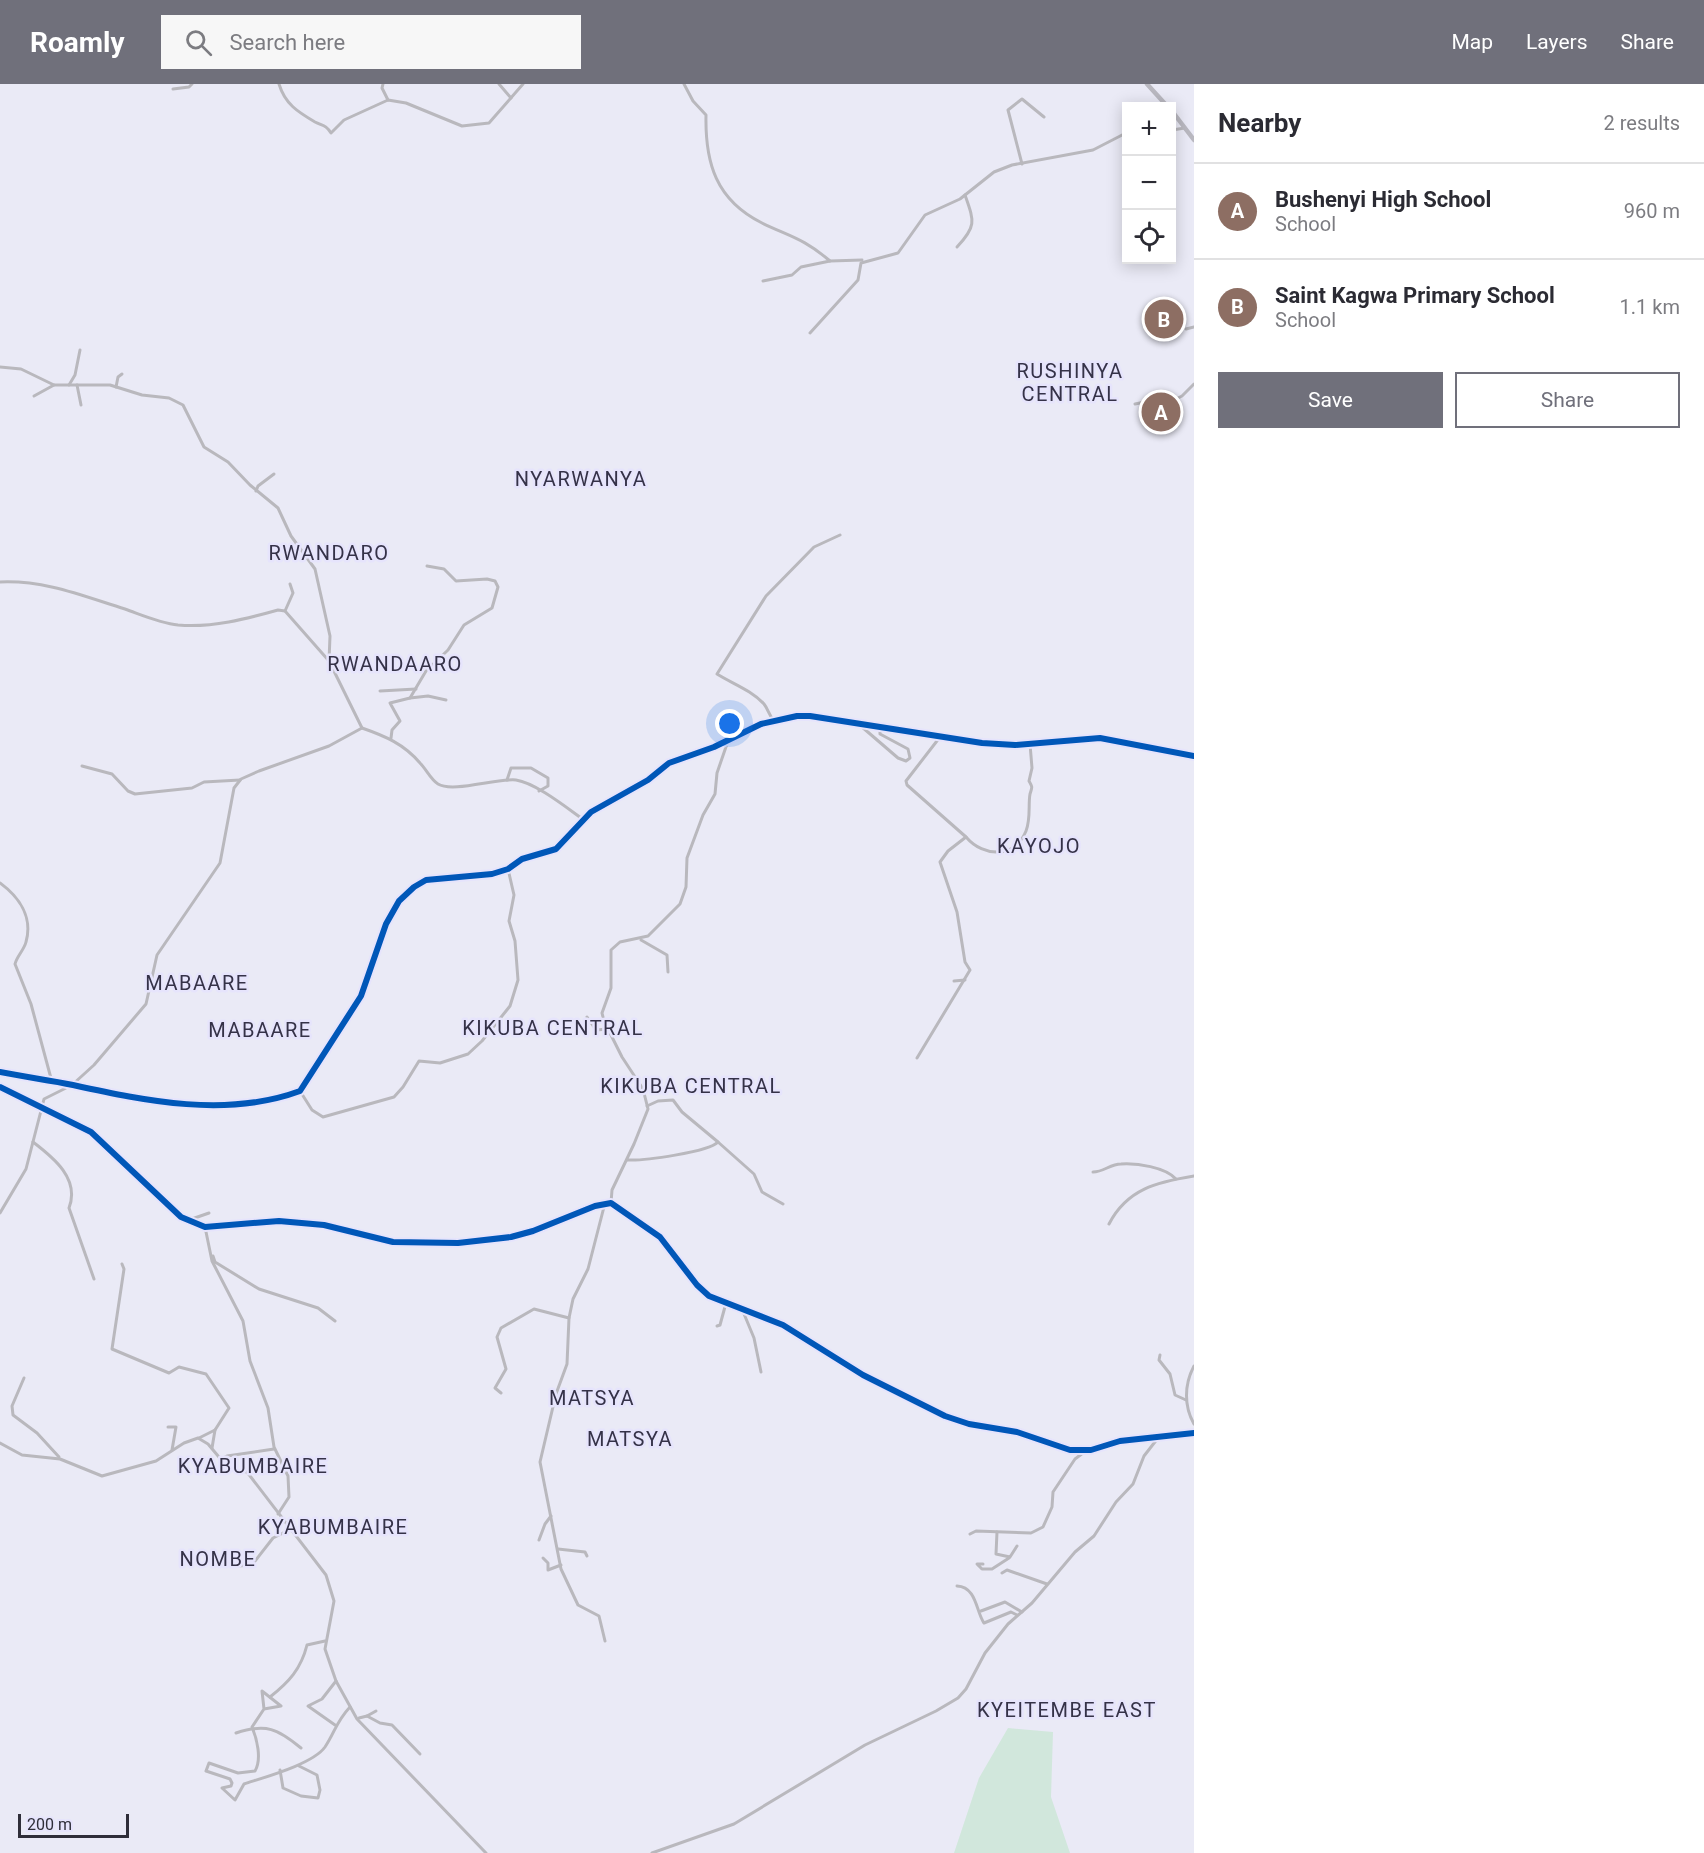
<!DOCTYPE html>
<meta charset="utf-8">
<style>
:root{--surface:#fff;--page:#f7f7f7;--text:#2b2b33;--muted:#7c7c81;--line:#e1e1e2;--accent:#70707b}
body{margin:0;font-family:Roboto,sans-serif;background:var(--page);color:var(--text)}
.controls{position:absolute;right:18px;top:18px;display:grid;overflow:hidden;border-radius:0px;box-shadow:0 3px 15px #0003}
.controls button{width:54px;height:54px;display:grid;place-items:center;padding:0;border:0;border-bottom:2px solid var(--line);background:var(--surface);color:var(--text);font:30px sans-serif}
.scale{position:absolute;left:18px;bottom:15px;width:111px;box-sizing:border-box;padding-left:6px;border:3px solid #2f2e39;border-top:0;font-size:16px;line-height:21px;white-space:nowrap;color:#2f2e39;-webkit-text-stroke:4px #e6e4fc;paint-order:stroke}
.you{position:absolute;left:730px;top:640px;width:21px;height:21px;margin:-15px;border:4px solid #fff;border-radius:50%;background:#1a73e8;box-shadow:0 0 0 9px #1a73e833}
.badge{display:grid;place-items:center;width:39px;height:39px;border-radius:50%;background:var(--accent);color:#fff;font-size:20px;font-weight:700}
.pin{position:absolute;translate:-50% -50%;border:3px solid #fff;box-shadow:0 2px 6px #0006}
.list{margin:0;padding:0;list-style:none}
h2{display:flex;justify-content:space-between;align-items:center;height:78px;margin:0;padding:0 24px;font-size:26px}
h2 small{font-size:20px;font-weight:400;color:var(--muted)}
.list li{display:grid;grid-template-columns:39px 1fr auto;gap:18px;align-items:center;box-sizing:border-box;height:96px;padding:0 24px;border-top:2px solid var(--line)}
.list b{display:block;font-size:22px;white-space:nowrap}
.list p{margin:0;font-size:20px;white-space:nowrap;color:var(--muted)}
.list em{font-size:20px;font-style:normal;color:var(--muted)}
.actions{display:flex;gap:12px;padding:18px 24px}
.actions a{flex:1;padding:14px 0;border:2px solid var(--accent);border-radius:0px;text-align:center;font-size:21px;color:var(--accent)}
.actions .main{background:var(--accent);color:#fff}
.icon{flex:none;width:33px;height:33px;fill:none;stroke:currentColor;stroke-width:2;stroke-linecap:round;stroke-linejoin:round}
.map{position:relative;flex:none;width:1194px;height:1769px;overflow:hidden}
header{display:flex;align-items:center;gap:36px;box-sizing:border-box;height:84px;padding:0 30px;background:var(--accent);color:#fff}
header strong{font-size:28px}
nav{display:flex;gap:33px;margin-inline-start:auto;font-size:21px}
.search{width:420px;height:54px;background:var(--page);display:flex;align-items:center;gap:15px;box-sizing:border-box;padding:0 21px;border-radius:0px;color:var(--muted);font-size:22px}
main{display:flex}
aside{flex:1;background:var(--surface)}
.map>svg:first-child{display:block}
</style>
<header>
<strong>Roamly</strong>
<div class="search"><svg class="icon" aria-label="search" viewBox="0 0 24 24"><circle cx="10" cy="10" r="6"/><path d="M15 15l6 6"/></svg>Search here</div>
<nav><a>Map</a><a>Layers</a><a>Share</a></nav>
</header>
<main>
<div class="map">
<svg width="1194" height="1769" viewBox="0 0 1194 1769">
<rect width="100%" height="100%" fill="#eaeaf6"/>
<polygon fill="#d1e7dc" points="1008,1644 1053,1648 1051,1713 1070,1769 954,1769 979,1694"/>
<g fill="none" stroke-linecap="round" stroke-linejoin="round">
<g stroke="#b9b8bd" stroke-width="3">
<path d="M 279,0 C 285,20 298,28 315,38 C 323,42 326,41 331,49 L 344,36 L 388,16 L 406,19 L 462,42 L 489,39 L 523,0"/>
<polyline points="383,0 382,4 388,16"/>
<polyline points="499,0 511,14"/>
<path d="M 684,0 L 693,17 L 706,31 C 705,79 716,116 762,139 C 791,153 803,154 830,177 L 862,176"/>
<polyline points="173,5 189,3 192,0"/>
<polyline points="1172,46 1185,44"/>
<polyline points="1022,80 1008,26 1022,15 1044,33"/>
<path d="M 957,163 C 977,142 974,137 965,111"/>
<polyline points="763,197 792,191 801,183 830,177"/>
<polyline points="1186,245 1194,243"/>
<polyline points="810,249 858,196 861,179 898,169 925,131 960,115 994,88 1012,81 1093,66 1126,49"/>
<polyline points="0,283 21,285 54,301 110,301 142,311 169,314 183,321 204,363 228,378 250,401 278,424 291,452 315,485 330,552 329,577"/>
<polyline points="69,301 75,291 80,266"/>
<polyline points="77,301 81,321"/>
<polyline points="116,303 118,293 122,290"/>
<polyline points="34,312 54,301"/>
<polyline points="1135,320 1155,316 1174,316 1182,312 1194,300"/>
<polyline points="256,407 258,402 274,390"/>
<path d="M 0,498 C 45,496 83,512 125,525 C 142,531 160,539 178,541 C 212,544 246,535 278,526 L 285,527 L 329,577 L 362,644"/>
<polyline points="285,527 293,509 290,500"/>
<polyline points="380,607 416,605"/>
<polyline points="410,614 428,612 446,616"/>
<path d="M 774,637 C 769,631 768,625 764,620 C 751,606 733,600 717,590 L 766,512 L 814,463 L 840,451"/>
<polyline points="862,643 898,674 906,677 910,674 908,665 880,650 880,644"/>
<polyline points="391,654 392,646 400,637 390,619 410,614 426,587 448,566 464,541 492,524 498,503 495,497 487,495 456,497 444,485 427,482"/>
<polyline points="82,682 112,690 128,707 135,710 192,704 204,698 240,696"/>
<polyline points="507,696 511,684 531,684 548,694 548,702 539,707"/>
<path d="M 966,753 C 984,774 1015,774 1026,747 C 1031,734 1028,721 1030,710 C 1032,703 1033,704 1029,697 L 1032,684 L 1030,660"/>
<path d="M 0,799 C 19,813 33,833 26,858 C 24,866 17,872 15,880 L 31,920 L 52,998"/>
<polyline points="641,856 667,871 668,888"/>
<polyline points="954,897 965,896"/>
<polyline points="587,933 596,946 608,945"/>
<polyline points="917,974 970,886 965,878 957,828 940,778 948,767 966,753 907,701 906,697 940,653"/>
<path d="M 0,988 C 24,993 49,996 73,1001 C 146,1017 227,1034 300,1007 L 361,912 L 386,840 L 399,817 L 414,803 L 426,796 L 492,790 L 508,785 L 522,775 L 556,765 L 591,728 L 648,696 L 669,679 L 714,663 L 761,640 L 797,632 L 810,632 L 982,659 L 1015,661 L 1100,654 L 1194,672"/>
<polyline points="300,1007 312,1026 323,1033 394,1013 403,1003 419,977 440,979 468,970 482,957 510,922 518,896 515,857 509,837 514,811 508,785"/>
<polyline points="647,1022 658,1017 673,1016 682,1028 718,1058"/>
<path d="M 33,1058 C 54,1074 80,1095 69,1124 L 94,1195"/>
<path d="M 627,1076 C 643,1077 709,1068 718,1058 L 754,1090 L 762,1108 L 783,1120"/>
<path d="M 1093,1088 C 1104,1088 1110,1080 1121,1080 C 1137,1079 1165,1083 1176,1095"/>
<polyline points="605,1119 588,1185 573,1215 569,1234 567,1280 556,1310 540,1378 561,1485 578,1521 599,1532 605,1557"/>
<polyline points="611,1119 612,1106 634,1060 648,1025 643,1005 622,973 604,937 602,929 611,904 611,866 620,858 648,852 680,820 686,803 687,774 703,731 715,710 717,689 728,657"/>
<path d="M 0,1129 L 26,1085 L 44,1015 L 72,1001 L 94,981 L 146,920 L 157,871 L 220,779 L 234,704 L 241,695 L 259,687 L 329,662 L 362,644 C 385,652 404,660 420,679 C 426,685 431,696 438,700 C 453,709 496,694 516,696 C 536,699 567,724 584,736"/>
<polyline points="186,1137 209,1129"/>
<path d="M 1109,1140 C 1127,1105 1157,1098 1194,1092"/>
<polyline points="205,1143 212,1177 243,1237 250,1277 268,1324 274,1363 288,1392 289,1413 278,1430"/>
<polyline points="213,1172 215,1178 259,1205 318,1224 335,1237"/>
<polyline points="122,1180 124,1185 112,1265 169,1289 179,1283 206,1290 229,1324 215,1346 199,1354"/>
<polyline points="742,1225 754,1254 761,1288"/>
<polyline points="717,1242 720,1241 726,1219"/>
<polyline points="1160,1271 1159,1276 1170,1290 1175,1311 1186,1316"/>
<path d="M 1194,1282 C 1184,1301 1184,1322 1194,1340"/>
<polyline points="24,1294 12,1322 13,1331 37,1349 59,1373"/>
<polyline points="501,1309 495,1304 506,1285 497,1253 501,1244 534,1225 569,1234"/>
<polyline points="168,1343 176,1343 172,1366"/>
<polyline points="0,1359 22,1371 60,1375 102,1392 156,1377 184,1359 198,1354 208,1360 229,1385 247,1388 326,1491 334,1517 325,1565 336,1597 357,1635 486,1769"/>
<polyline points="212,1364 215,1346"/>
<polyline points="221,1375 227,1372 274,1365"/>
<polyline points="997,1448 996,1470 1010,1473 1017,1462"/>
<polyline points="970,1450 976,1447 1031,1449 1043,1443 1052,1423 1053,1408 1075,1375 1087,1366"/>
<polyline points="539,1456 545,1440 551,1432"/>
<polyline points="558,1465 585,1468 587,1472"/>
<polyline points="543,1474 548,1479 548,1486 561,1481"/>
<polyline points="983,1480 977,1480 982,1485 992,1485 1009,1474"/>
<polyline points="238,1482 252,1481 273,1454 291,1445"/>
<polyline points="1002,1489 1007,1486 1047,1500"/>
<path d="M 957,1502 C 977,1503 976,1528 984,1539 L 1011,1528 L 1017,1531"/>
<polyline points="981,1527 1005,1518 1022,1528"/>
<path d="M 270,1613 C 289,1598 301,1585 307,1561 L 325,1557"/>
<path d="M 264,1625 L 262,1607 L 281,1622 L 264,1625 L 252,1643 C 257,1655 262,1675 255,1687 L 238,1689 L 209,1679 L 206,1687 L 230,1695 L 232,1699 L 231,1702 L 222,1704 L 235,1716 L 244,1700 C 265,1693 313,1680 325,1663 C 335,1648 336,1638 350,1623"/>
<polyline points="367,1632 376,1627"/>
<polyline points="359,1634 367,1632 380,1639 392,1641 420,1670"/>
<polyline points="335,1641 308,1622 322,1615 336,1597"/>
<path d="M 236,1649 C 266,1639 278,1645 301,1664"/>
<polyline points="280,1686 283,1704 301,1712 318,1714 320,1706 317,1691 299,1682"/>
<polyline points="652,1769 734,1740 865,1661 936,1627 958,1614 966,1605 985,1569 1008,1540 1032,1519 1075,1468 1094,1452 1116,1418 1133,1400 1144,1372 1158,1354"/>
</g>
<polyline stroke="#b9b8bd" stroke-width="4" points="0,1003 91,1048 181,1133 205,1143 279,1137 324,1141 393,1158 458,1159 511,1153 533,1147 595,1122 611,1119 660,1153 697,1201 709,1212 783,1241 863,1291 945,1332 969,1340 1017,1348 1070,1366 1091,1366 1120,1357 1194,1349"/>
<g stroke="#b9b8c0" stroke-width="4.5">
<polyline points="1147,0 1167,22"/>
<polyline points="1172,27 1194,56"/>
</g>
<g stroke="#e6e4fc" stroke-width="10">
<g id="cycleway">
<path d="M 0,988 C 24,993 49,996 73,1001 C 146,1017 227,1034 300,1007 L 361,912 L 386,840 L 399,817 L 414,803 L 426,796 L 492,790 L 508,785 L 522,775 L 556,765 L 591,728 L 648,696 L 669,679 L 714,663 L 761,640 L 797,632 L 810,632 L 982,659 L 1015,661 L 1100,654 L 1194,672"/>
<polyline points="0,1003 91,1048 181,1133 205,1143 279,1137 324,1141 393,1158 458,1159 511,1153 533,1147 595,1122 611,1119 660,1153 697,1201 709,1212 783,1241 863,1291 945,1332 969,1340 1017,1348 1070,1366 1091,1366 1120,1357 1194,1349"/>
</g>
</g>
<use href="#cycleway" stroke="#0057b8" stroke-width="6"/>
</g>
<g text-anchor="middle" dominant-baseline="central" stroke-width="5" stroke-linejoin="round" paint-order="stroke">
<g font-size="20" letter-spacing="1.5" fill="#353248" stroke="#e6e4fc">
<text x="1070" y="287">RUSHINYA<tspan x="1070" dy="23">CENTRAL</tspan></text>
<text x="581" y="395">NYARWANYA</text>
<text x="329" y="469">RWANDARO</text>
<text x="395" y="580">RWANDAARO</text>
<text x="1039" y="762">KAYOJO</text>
<text x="197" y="899">MABAARE</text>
<text x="553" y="944">KIKUBA CENTRAL</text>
<text x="260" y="946">MABAARE</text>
<text x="691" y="1002">KIKUBA CENTRAL</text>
<text x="592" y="1314">MATSYA</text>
<text x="630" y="1355">MATSYA</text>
<text x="253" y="1382">KYABUMBAIRE</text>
<text x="333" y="1443">KYABUMBAIRE</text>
<text x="218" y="1475">NOMBE</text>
<text x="1067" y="1626">KYEITEMBE EAST</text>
</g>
</g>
</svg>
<div class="controls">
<button>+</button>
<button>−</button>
<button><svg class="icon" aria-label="locate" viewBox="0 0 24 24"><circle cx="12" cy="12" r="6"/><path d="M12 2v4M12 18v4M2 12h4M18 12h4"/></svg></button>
</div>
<div class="scale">200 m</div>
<div class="you"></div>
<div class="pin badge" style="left:1161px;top:328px;background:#8d6e63">A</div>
<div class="pin badge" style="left:1164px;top:235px;background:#8d6e63">B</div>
</div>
<aside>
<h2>Nearby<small>2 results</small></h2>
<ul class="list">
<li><span class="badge" style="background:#8d6e63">A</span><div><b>Bushenyi High School</b><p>School</p></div><em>960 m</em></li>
<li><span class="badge" style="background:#8d6e63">B</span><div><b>Saint Kagwa Primary School</b><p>School</p></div><em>1.1 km</em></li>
</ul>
<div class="actions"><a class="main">Save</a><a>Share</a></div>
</aside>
</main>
